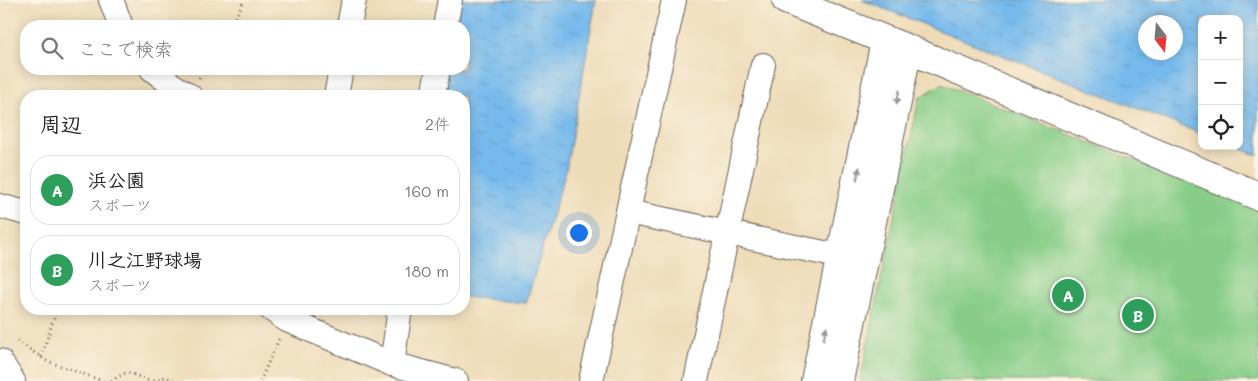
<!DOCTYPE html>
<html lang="ja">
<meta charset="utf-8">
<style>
:root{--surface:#fff;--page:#f6f6f6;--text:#222;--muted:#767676;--line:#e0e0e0;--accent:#c8321e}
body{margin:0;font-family:Mali,"Klee One",sans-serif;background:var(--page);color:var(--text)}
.controls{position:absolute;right:15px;top:15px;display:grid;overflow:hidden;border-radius:10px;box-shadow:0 2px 12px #0003}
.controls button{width:45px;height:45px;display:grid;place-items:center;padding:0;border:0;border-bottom:1px solid var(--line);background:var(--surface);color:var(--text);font:25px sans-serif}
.compass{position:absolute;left:1138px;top:15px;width:45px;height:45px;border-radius:50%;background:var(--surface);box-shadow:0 2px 12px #0003;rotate:164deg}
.you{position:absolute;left:578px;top:232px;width:18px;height:18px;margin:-12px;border:4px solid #fff;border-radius:50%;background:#1a73e8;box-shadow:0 0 0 8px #1a73e833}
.badge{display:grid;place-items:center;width:32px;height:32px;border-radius:50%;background:var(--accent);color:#fff;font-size:16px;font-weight:700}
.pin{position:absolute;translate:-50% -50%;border:2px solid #fff;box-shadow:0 1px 5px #0006}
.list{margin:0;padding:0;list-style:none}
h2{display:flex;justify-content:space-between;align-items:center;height:65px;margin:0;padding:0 20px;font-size:21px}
h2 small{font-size:16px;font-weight:400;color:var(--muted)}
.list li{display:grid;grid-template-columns:32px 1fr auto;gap:15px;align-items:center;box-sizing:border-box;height:70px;margin:0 10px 10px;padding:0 10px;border:1px solid var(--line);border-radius:20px}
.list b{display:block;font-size:19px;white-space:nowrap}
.list p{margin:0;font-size:16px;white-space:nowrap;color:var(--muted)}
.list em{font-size:16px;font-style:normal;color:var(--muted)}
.icon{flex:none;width:28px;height:28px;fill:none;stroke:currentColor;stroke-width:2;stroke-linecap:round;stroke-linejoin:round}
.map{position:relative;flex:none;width:1258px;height:381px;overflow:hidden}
.search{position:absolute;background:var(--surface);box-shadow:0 2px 12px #0003;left:20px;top:20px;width:450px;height:55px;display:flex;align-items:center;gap:12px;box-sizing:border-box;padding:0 18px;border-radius:20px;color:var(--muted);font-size:19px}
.panel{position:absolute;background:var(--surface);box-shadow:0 2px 12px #0003;left:20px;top:90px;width:450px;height:225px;border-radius:20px}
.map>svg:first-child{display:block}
</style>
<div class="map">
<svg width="1258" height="381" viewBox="0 0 1258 381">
<defs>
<pattern id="water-ripples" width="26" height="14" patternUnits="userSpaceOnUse" patternTransform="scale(1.25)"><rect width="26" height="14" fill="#76b9ec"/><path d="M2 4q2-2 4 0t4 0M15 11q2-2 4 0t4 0" fill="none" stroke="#669eca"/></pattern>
</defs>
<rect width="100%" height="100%" fill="#fcf5e5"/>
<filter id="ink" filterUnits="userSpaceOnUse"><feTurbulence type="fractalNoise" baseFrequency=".02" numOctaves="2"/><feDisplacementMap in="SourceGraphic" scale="10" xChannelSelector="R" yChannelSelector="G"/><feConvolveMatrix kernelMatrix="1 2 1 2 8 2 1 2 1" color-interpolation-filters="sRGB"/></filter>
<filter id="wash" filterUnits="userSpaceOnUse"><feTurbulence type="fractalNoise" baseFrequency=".0096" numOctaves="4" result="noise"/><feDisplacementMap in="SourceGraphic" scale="20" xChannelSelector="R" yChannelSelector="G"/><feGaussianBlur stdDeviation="1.12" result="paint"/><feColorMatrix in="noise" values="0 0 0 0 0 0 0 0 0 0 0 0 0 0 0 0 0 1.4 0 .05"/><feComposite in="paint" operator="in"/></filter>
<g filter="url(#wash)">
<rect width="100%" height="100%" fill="#eedcb9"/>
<polygon fill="#87cd88" stroke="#527452" points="942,84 1258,209 1258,381 860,381 919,98"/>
<g fill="url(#water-ripples)" stroke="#496a84" fill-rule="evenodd">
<polygon points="459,0 596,0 566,170 526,303 464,297 464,96 442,96 447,69 464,69 464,26 454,26"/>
<path d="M 862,0 L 1258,0 L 1258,156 L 1233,146 L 1239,146 L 1239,19 L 1202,19 L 1202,134 ZM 1146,22 L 1176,22 L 1176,52 L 1146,52 Z"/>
</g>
</g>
<g filter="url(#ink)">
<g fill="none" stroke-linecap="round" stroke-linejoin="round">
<g stroke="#665f53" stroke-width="26">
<g id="minor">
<polyline points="111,0 121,26"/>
<polyline points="349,26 354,0"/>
<polyline points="445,26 450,0"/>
<polyline points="152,69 172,85 190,96"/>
<polyline points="336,96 341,69"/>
<polyline points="433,96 438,69"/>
<polyline points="0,206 26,213"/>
<polyline points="628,212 858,260"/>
<polyline points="271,309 287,320 392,364 456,381"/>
<polyline points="0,361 13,381"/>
<polyline points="392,364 400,309"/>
<polyline points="591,381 674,0"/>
<polyline points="696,381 763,65"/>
</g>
</g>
<g stroke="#665f53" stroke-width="30">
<g id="tertiary">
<polyline points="786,0 908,49 1258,196"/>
<polyline points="815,381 885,41"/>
<polyline points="839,381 908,49"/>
</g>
</g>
<g stroke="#665f53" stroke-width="3" stroke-dasharray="1 4" stroke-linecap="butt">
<polyline points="230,26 240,9 244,0"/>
<polyline points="199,78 205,69"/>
<polyline points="17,341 47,361 103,381"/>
<polyline points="41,357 57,309"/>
<polyline points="111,381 127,372 150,381"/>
<polyline points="154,381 165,377 176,381"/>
<polyline points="260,381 279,339"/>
</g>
<use href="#minor" stroke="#fff" stroke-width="24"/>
<use href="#tertiary" stroke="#fff" stroke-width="28"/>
</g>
<defs><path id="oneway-solid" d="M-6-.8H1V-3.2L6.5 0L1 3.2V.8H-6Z" transform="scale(1.25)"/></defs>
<g fill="#999">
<use href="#oneway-solid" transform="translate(898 97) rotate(102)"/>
<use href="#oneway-solid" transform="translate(858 174) rotate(-78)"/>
<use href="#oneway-solid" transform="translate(825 333) rotate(-78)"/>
</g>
</g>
</svg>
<div class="controls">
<button>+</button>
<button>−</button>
<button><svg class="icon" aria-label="locate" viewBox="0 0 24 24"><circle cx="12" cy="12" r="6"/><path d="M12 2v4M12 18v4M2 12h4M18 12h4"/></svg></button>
</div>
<svg class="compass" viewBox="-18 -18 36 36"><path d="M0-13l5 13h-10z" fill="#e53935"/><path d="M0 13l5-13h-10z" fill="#767676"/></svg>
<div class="you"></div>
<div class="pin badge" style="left:1068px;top:295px;background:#2e9e5b">A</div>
<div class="pin badge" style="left:1138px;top:315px;background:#2e9e5b">B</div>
<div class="search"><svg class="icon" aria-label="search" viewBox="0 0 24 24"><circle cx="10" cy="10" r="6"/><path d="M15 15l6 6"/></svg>ここで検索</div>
<section class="panel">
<h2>周辺<small>2件</small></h2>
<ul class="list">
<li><span class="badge" style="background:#2e9e5b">A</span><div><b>浜公園</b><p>スポーツ</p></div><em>160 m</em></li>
<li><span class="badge" style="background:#2e9e5b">B</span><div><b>川之江野球場</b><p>スポーツ</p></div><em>180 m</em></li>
</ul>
</section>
</div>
